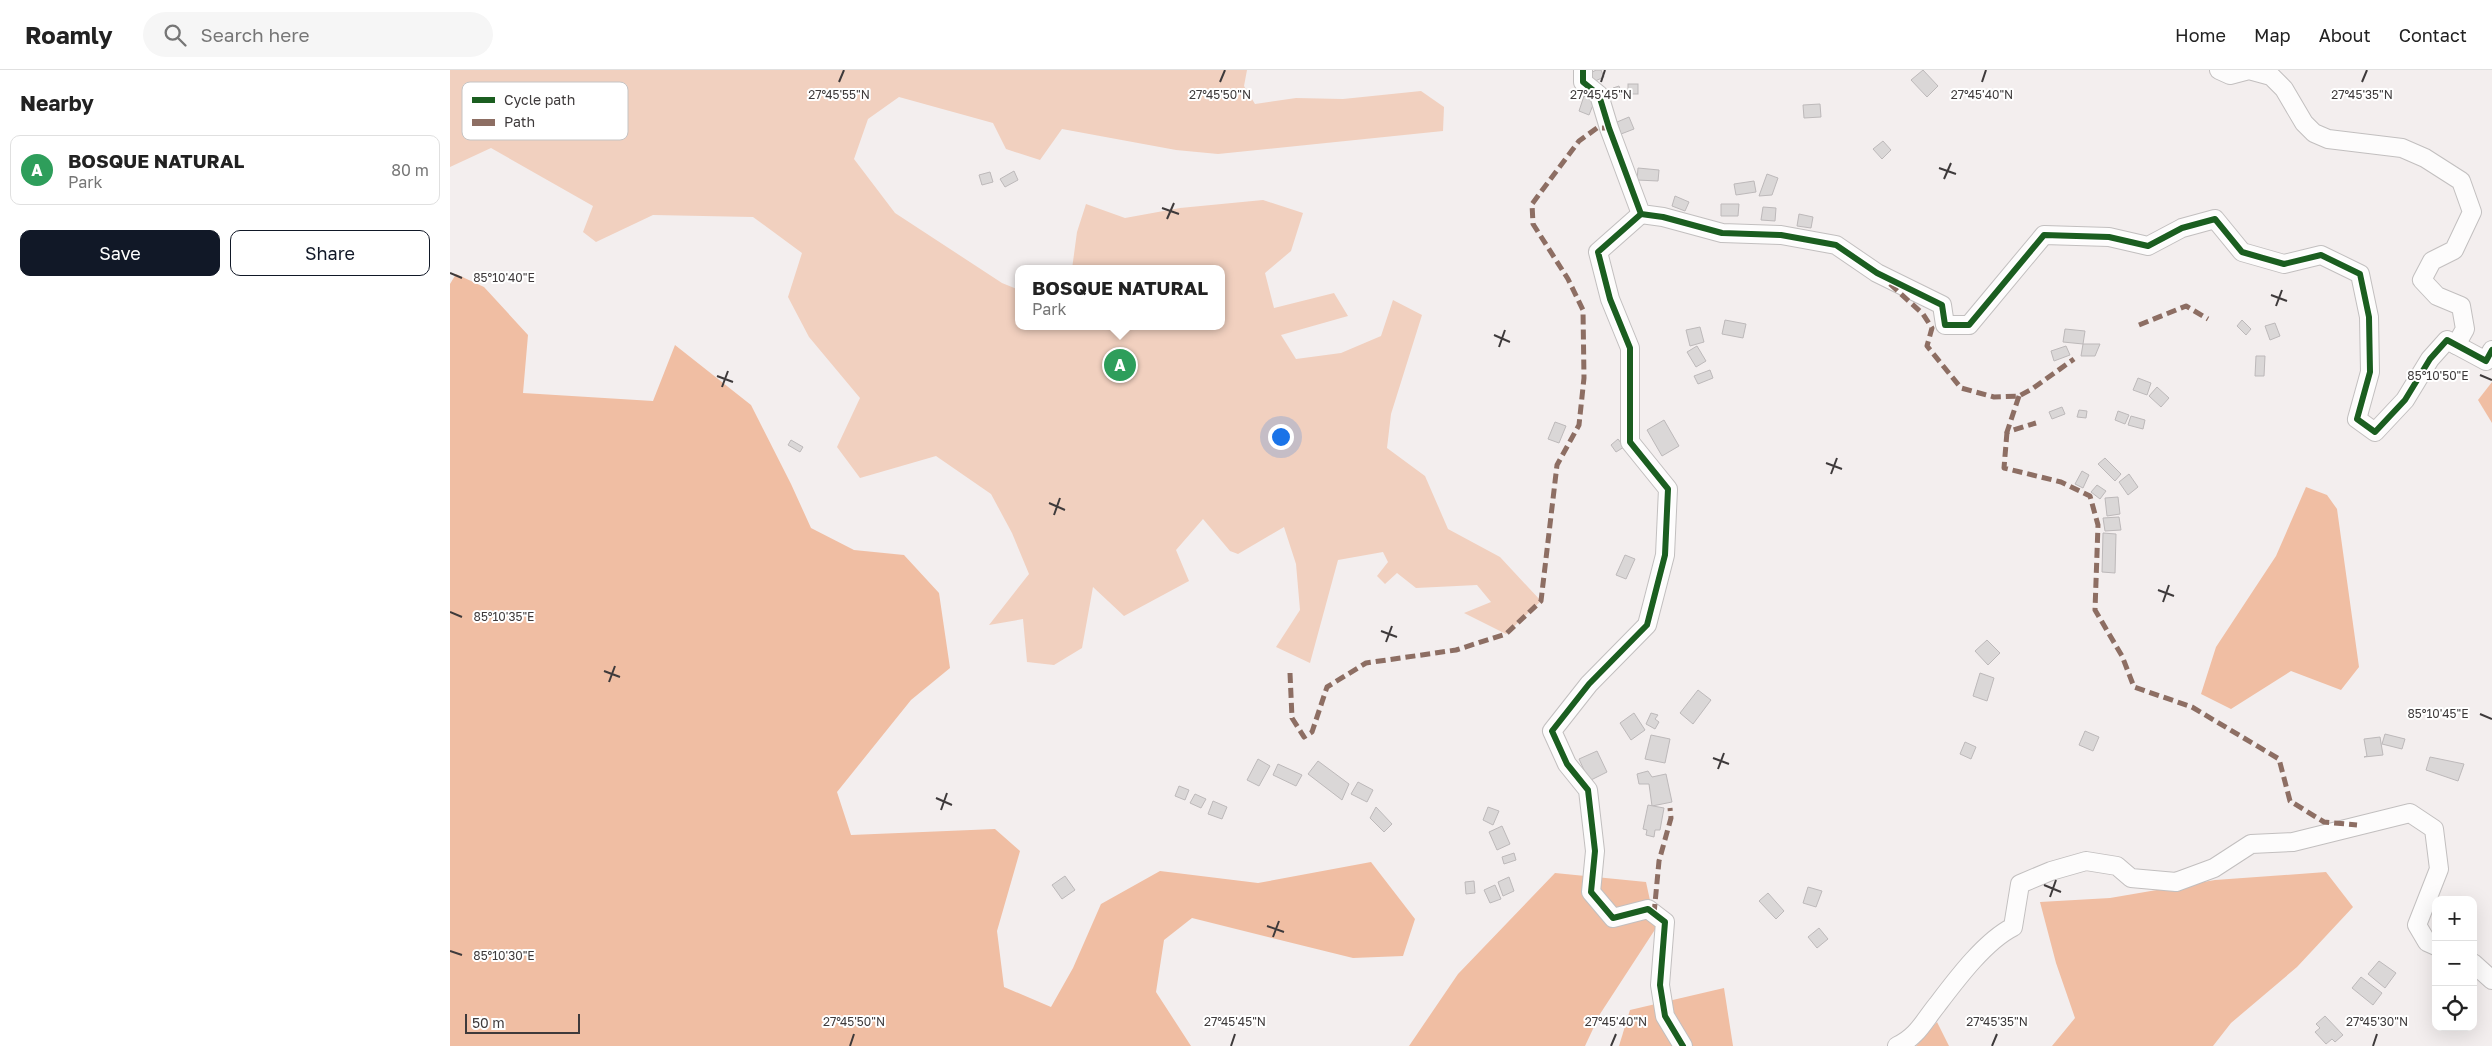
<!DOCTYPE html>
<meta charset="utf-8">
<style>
:root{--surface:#fff;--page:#f6f6f6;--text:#222;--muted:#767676;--line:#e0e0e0;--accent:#111827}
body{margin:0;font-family:"Golos Text",sans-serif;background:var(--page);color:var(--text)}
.controls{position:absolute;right:15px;bottom:15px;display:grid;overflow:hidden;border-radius:10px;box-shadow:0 5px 20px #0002}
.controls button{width:45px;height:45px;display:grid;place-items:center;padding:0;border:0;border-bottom:1px solid var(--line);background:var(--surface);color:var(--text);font:25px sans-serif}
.scale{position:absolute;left:15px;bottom:12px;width:115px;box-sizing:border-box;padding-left:5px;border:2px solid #3e3a3b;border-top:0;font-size:14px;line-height:18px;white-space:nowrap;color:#3e3a3b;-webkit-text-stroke:4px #fff;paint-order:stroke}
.you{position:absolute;left:830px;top:366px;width:18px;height:18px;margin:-12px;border:4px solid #fff;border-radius:50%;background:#1a73e8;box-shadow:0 0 0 8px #1a73e833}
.badge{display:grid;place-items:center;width:32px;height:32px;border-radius:50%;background:var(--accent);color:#fff;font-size:16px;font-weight:700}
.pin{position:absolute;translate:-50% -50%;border:2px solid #fff;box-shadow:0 1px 5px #0006}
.popup{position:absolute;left:565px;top:195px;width:210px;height:65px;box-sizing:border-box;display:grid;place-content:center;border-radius:10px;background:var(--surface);filter:drop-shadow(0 1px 4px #0005);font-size:16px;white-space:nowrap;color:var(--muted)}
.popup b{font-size:19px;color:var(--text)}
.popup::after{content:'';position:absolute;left:50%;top:100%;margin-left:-10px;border:10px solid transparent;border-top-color:var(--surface)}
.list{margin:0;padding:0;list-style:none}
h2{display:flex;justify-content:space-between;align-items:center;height:65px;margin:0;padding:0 20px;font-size:21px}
h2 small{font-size:16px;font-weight:400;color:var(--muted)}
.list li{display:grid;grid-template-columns:32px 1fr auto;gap:15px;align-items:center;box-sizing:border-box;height:70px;margin:0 10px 10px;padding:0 10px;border:1px solid var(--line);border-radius:10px}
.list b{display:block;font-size:19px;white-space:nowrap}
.list p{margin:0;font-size:16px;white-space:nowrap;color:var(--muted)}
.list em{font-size:16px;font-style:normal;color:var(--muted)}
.actions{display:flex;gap:10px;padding:15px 20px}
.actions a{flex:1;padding:11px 0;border:1px solid var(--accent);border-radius:10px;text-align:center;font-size:18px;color:var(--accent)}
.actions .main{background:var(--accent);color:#fff}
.icon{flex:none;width:28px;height:28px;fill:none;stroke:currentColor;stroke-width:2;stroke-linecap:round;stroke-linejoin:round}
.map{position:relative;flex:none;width:2042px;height:976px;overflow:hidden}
header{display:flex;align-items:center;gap:30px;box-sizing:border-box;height:70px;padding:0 25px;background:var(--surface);border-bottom:1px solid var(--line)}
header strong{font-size:24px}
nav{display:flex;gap:28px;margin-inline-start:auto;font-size:18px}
.search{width:350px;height:45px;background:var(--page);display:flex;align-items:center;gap:12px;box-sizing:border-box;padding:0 18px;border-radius:28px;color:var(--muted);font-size:19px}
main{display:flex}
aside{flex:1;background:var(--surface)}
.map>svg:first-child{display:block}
</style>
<header>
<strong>Roamly</strong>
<div class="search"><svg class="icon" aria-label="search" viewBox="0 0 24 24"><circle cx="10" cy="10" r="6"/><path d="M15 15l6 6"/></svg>Search here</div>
<nav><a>Home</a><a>Map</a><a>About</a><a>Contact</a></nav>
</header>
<main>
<aside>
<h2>Nearby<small></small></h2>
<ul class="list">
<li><span class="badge" style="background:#2e9e5b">A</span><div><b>BOSQUE NATURAL</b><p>Park</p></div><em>80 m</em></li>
</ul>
<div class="actions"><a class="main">Save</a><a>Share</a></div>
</aside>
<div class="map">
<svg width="2042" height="976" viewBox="0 0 2042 976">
<rect width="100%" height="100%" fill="#f3eeee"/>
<polygon fill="#f1d0bf" points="0,0 797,0 794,16 805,34 846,28 893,29 971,21 994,37 993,61 768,84 726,80 612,59 590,90 556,79 543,53 449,27 418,49 404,89 445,143 552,213 569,220 569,256 771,256 771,199 622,199 627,162 636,134 675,148 730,138 813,130 853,143 841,181 815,203 824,238 884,223 898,246 831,265 846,289 891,283 931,266 943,230 972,245 941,344 937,378 975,406 998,459 1050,487 1091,531 1056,564 1014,543 1041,532 1027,515 966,518 947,503 935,514 927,506 938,492 933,482 888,490 860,593 826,577 850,540 846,494 834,457 788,484 780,481 753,449 726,480 739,511 674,546 643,517 632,578 604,595 577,592 573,549 539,555 579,504 562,463 541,424 486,386 410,408 387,377 410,328 359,267 338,227 352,183 303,147 203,145 146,172 133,162 143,136 41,78 0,97"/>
<g fill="#f0bea3">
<polygon points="6,204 34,217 78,265 73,323 203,331 225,275 301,335 341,414 361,458 404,480 454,485 489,523 500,598 461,630 387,722 401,765 545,759 570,781 547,861 554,917 601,937 623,898 651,834 710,801 808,813 921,792 965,849 953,886 903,888 742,848 714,870 706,922 741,976 0,976 0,214"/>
<polygon points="2042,312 2042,353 2028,330"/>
<polygon points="1856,417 1877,425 1887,439 1909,597 1891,620 1841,601 1781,639 1751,624 1766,577 1826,486"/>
<polygon points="1876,802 1903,837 1847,897 1781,953 1763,976 1602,976 1625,948 1606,893 1590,832 1660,828 1765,810"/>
<polygon points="1105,803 1196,812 1206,858 1150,944 1135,976 959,976 1008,904"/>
<polygon points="1274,918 1283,976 1169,976 1180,940"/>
<polygon points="1487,952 1499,976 1466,976"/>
</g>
<g fill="#dad7d7" stroke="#bdb9ba">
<polygon points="1146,0 1151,0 1154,7 1143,12 1139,4"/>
<polygon points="1473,0 1488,16 1477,27 1461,10"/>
<rect x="1178" y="14" width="10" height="10"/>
<polygon points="1169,16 1172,24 1165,26 1163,18"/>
<polygon points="1134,26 1145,30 1139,45 1129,41"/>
<polygon points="1370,34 1371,47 1354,48 1353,35"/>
<polygon points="1179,47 1184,59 1171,64 1167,52"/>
<polygon points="1433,71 1441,80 1432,89 1423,79"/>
<polygon points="1188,98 1209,100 1208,111 1187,110"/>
<polygon points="564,101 568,110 555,117 550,109"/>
<polygon points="540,102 543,112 532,115 529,105"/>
<polygon points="1317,104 1328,108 1322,125 1309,126"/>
<polygon points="1304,111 1306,122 1286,125 1284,114"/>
<polygon points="1225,126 1239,132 1235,141 1222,136"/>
<polygon points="1271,134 1289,134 1288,146 1271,146"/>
<polygon points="1313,137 1326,138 1325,151 1311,150"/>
<polygon points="1349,144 1363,147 1361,158 1347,156"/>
<polygon points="1275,250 1296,254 1293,268 1272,264"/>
<polygon points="1792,250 1801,259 1796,265 1787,256"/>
<polygon points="1825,253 1830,266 1820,270 1815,256"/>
<polygon points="1250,257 1254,272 1240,276 1236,260"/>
<polygon points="1615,259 1635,261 1633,274 1613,272"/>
<polygon points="1633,274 1650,274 1645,286 1631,286"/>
<polygon points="1247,276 1256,291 1246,297 1237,282"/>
<polygon points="1616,276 1620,285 1604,291 1601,281"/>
<polygon points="1806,286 1815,286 1814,306 1805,306"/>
<polygon points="1260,300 1263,308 1248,314 1244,306"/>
<polygon points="1688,308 1701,313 1697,325 1683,320"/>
<polygon points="1707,317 1719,328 1711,337 1699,326"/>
<polygon points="1612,337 1615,344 1602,349 1599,342"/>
<polygon points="1629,340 1637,341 1636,348 1627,347"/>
<polygon points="1668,341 1679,345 1675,354 1665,350"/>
<polygon points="1681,346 1695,350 1693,359 1678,355"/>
<polygon points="1214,350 1229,376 1212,386 1197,360"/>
<polygon points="1105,352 1116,356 1109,373 1098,369"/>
<polygon points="1168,369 1174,377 1166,382 1161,375"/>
<polygon points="341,370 353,377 350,382 338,375"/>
<polygon points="1655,388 1671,404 1665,411 1648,394"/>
<polygon points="1632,401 1639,405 1633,418 1625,414"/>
<polygon points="1679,404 1688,417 1678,425 1669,412"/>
<polygon points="1647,415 1656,421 1650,429 1641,422"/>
<polygon points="1668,427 1670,444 1657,446 1655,428"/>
<polygon points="1669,447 1671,460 1655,461 1653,448"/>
<polygon points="1653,463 1666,464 1665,503 1652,502"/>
<polygon points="1175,485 1185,489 1176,509 1166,505"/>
<polygon points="1537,570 1550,583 1538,595 1525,581"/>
<polygon points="1530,603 1544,608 1537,631 1523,626"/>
<polygon points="1248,620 1261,630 1243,654 1230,643"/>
<polygon points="1184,643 1195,660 1181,670 1170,653"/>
<polygon points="1201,643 1208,645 1205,649 1209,652 1205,659 1196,654"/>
<polygon points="1635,661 1649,667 1643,681 1629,675"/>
<polygon points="1935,664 1955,669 1952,679 1932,674"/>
<polygon points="1201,665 1220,669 1215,693 1195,689"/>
<polygon points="1930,667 1933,685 1914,687 1917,686 1914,669"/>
<polygon points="1515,672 1526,677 1521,689 1510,684"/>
<polygon points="1147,681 1157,702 1139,711 1129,689"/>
<polygon points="1980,687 2014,694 2008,711 1976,700"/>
<polygon points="808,689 820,696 809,716 797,710"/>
<polygon points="868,691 899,714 892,730 858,704"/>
<polygon points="828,694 852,705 846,716 823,705"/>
<polygon points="1198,701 1202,707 1216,704 1222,732 1202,736 1199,714 1189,714 1187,704"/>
<polygon points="908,712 923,720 917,732 901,724"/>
<polygon points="729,716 739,720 735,730 725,726"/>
<polygon points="745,724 756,729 751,738 740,733"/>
<polygon points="763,731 777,737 772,749 758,744"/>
<polygon points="1198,735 1214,738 1210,760 1205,760 1204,767 1196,765 1197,760 1193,759"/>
<polygon points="926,737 942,754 934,762 920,748"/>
<polygon points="1038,737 1049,741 1043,755 1033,750"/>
<polygon points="1052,756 1060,774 1047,780 1039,762"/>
<polygon points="1064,783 1066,790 1054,794 1052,787"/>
<polygon points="615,806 625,820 612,829 602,815"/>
<polygon points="1059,807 1064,821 1053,826 1048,812"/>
<polygon points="1024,811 1025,823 1016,824 1015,812"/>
<polygon points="1045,815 1051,829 1040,833 1034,820"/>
<polygon points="1358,817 1372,821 1366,837 1353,833"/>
<polygon points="1318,823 1334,841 1326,849 1309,831"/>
<polygon points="1369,858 1378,869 1367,878 1358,867"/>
<polygon points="1929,891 1946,903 1935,918 1918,904"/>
<polygon points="1911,907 1932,923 1923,935 1902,918"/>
<polygon points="1875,946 1893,965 1885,972 1882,969 1876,974 1865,962 1870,958 1866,954"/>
</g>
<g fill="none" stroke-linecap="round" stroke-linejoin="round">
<g stroke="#c2bfbf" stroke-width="20">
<g id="street">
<polyline points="1133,0 1133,12 1149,25 1159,58 1191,144 1213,147 1272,163 1331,165 1386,175 1427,203 1492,235 1495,255 1519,255 1594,165 1659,167 1698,176 1732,158 1765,149 1792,182 1834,194 1871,185 1910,204 1919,247 1920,302 1907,349 1925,362 1955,330 1980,289 1997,270 2036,291 2042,280"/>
<polyline points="1769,0 1780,5 1799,0 1821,6 1834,19 1854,53 1864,63 1878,69 1952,78 1975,88 2011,111 2022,142 2004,180 1982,191 1972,210 1987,226 2011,236 2015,259 2006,275"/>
<polyline points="1191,144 1148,182 1160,229 1180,278 1180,372 1218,419 1215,485 1197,555 1139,614 1102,661 1117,694 1138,720 1145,781 1141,822 1163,848 1198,839 1215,852 1210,915 1215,946 1233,976"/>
<polyline points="2023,893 2042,910"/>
<path d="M 1447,976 C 1467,967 1474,951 1487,935 C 1506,910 1535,871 1563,857 L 1570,814 L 1601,801 L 1636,791 L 1667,796 L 1681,808 L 1726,812 L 1764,798 L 1801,774 L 1843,772 L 1960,743 L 1984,759 L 1989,799 L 1967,855 L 1977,872 L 1986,876"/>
</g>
</g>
<use href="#street" stroke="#fdfcfc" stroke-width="18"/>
<g stroke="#8d6e63" stroke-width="5" stroke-dasharray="10 5" stroke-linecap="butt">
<polyline points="1440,214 1473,244 1482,258 1477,276 1511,318 1544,327 1569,326 1582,319 1624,289"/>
<polyline points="1689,255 1736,236 1758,249"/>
<polyline points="1569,326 1557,362 1586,353"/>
<polyline points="1557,362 1554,398 1611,412 1640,426 1648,455 1645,540 1672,586 1684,617 1742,637 1829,689 1840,731 1874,752 1907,755"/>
<polyline points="840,603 842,648 854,667 862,662 877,617 916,593 1006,580 1056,564 1091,531 1107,395 1129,355 1134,308 1133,240 1118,209 1083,154 1082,134 1129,71 1147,58 1159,58"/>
<polyline points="1204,844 1209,791 1221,748 1220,738"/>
</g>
<g stroke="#fff" stroke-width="9">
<g id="cycleway">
<polyline points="1133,0 1133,12 1149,25 1159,58 1191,144 1213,147 1272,163 1331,165 1386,175 1427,203 1492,235 1495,255 1519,255 1594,165 1659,167 1698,176 1732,158 1765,149 1792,182 1834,194 1871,185 1910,204 1919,247 1920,302 1907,349 1925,362 1955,330 1980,289 1997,270 2036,291 2042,280"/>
<polyline points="1191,144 1148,182 1160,229 1180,278 1180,372 1218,419 1215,485 1197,555 1139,614 1102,661 1117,694 1138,720 1145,781 1141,822 1163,848 1198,839 1215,852 1210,915 1215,946 1233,976"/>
</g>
</g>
<use href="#cycleway" stroke="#1b5e20" stroke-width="6"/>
</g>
<path fill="none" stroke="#3e3a3b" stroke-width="2" d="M 389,12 L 394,0M 770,12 L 775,0M 1151,12 L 1155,0M 1532,12 L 1536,0M 1912,12 L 1917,0M 1489,98 L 1506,104M 1494,109 L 1501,93M 712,138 L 729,144M 717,149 L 724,133M 0,203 L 12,208M 1821,225 L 1837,231M 1826,236 L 1832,220M 1044,265 L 1060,272M 1049,277 L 1055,260M 2030,305 L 2042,310M 267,306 L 283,312M 272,317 L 278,301M 1376,393 L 1392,399M 1381,404 L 1387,388M 599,433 L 615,440M 604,445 L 610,428M 1708,520 L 1724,526M 1713,532 L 1719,515M 0,542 L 12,547M 931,561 L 947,567M 936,572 L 942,556M 154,601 L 170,607M 159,612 L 165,596M 2030,644 L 2042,649M 1263,688 L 1279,694M 1268,699 L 1274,683M 486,728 L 502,735M 491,740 L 497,723M 1594,815 L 1611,822M 1600,827 L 1606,810M 817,856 L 834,862M 823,867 L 829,851M 0,881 L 12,885M 400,976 L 404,964M 781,976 L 785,964M 1161,976 L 1166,964M 1542,976 L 1547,964M 1923,976 L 1927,964"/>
<rect x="12" y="12" width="166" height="58" rx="8" fill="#fff" stroke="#c5c4c4" stroke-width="1"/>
<rect x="22" y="27" width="23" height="6" fill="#1b5e20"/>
<rect x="22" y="49" width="23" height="7" fill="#8d6e63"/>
<g font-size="14" fill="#3e3a3b">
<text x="54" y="35">Cycle path</text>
<text x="54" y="57">Path</text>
</g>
<g font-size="12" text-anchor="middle" fill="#3e3a3b" stroke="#fff" stroke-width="4" stroke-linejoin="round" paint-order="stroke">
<text x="389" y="29">27°45'55"N</text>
<text x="770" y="29">27°45'50"N</text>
<text x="1151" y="29">27°45'45"N</text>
<text x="1532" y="29">27°45'40"N</text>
<text x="1912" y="29">27°45'35"N</text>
<text x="54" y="212">85°10'40"E</text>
<text x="1988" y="310">85°10'50"E</text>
<text x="54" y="551">85°10'35"E</text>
<text x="1988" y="648">85°10'45"E</text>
<text x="54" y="890">85°10'30"E</text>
<text x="404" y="956">27°45'50"N</text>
<text x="785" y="956">27°45'45"N</text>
<text x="1166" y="956">27°45'40"N</text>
<text x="1547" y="956">27°45'35"N</text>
<text x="1927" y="956">27°45'30"N</text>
</g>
</svg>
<div class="controls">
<button>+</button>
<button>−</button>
<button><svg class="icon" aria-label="locate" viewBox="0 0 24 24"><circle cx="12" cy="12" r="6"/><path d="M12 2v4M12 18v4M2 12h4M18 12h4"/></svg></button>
</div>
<div class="scale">50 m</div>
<div class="you"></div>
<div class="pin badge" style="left:670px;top:295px;background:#2e9e5b">A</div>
<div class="popup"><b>BOSQUE NATURAL</b>Park</div>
</div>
</main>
